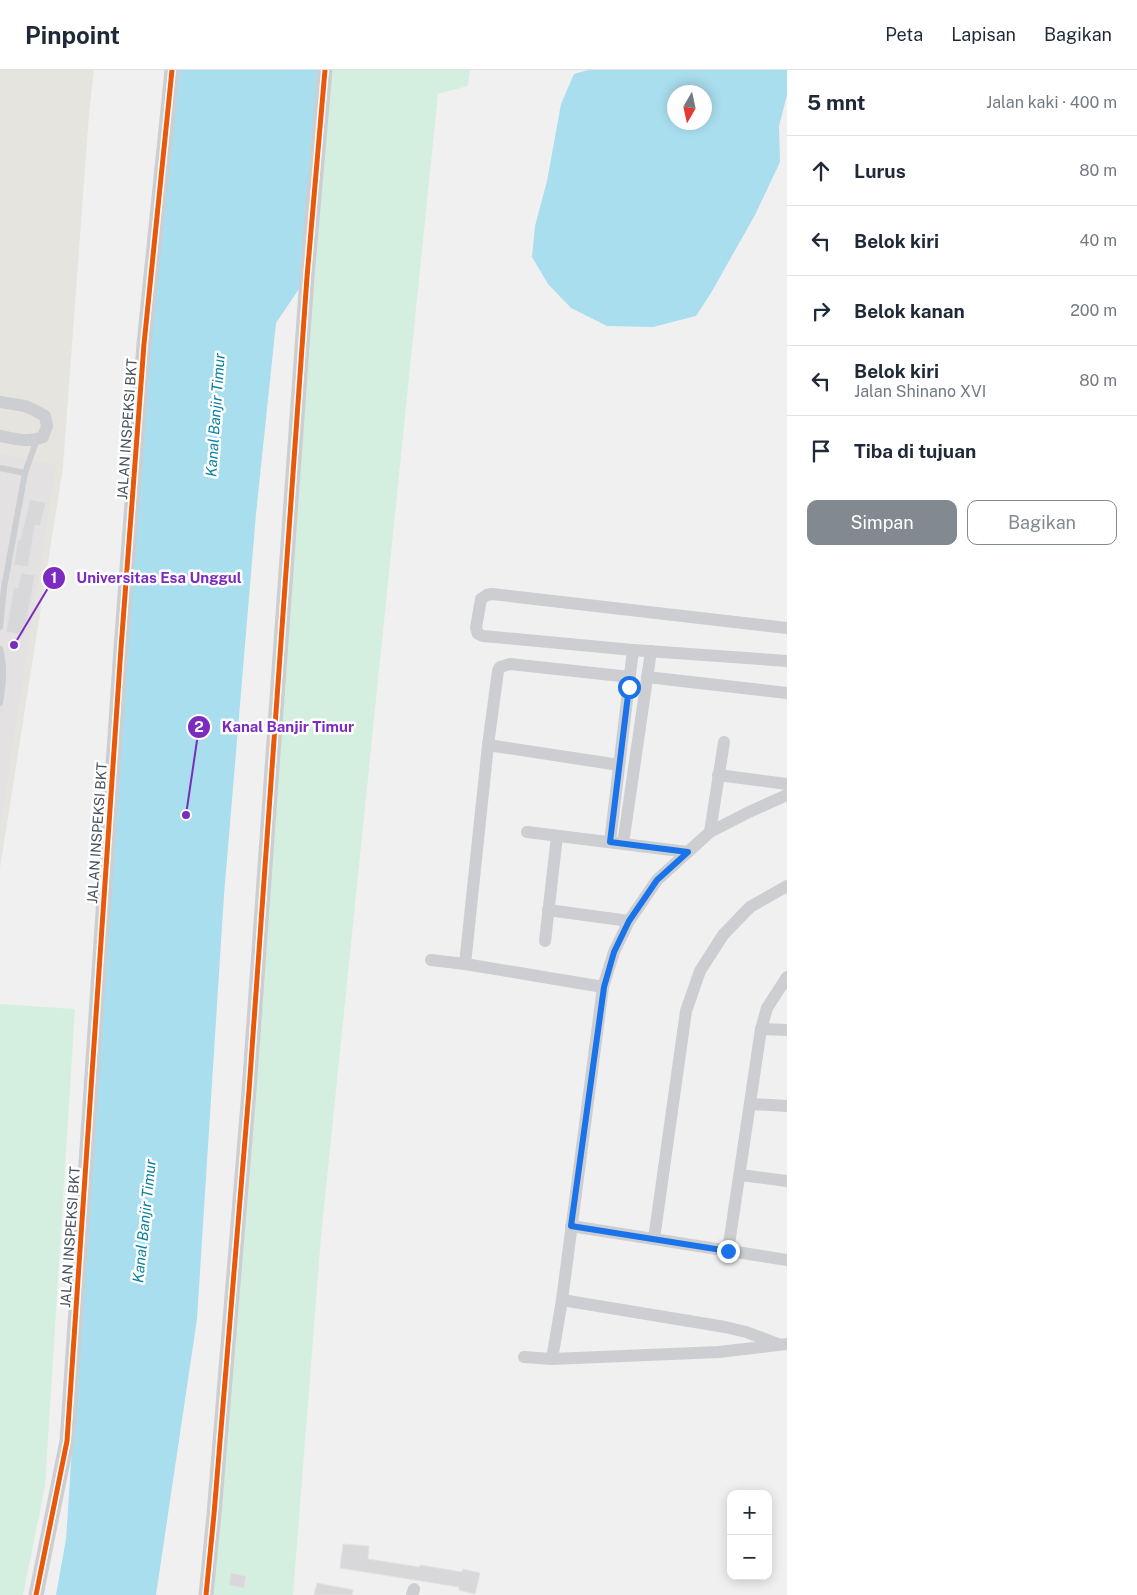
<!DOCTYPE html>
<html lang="id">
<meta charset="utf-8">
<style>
:root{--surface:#fff;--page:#f6f6f7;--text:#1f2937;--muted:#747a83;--line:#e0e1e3;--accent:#828990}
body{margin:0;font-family:"Public Sans",sans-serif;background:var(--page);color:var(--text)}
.controls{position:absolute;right:15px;bottom:15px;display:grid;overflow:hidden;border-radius:10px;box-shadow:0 2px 12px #0003}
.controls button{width:45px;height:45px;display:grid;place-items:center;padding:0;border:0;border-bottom:1px solid var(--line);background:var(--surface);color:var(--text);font:25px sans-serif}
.compass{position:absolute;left:667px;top:15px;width:45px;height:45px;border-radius:50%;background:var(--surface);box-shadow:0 2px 12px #0003;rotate:189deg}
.stop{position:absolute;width:15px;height:15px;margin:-11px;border:4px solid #1a73e8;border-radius:50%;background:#fff}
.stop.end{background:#1a73e8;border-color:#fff;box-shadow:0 1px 5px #0008}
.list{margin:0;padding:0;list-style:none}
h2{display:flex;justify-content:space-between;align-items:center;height:65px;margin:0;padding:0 20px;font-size:21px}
h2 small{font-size:16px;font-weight:400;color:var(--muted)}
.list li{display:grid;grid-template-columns:32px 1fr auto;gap:15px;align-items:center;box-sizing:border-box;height:70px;padding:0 20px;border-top:1px solid var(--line)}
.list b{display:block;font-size:19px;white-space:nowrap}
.list p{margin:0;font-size:16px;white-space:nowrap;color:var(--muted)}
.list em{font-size:16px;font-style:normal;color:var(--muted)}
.actions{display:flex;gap:10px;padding:15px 20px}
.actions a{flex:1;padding:11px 0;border:1px solid var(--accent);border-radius:10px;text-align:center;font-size:18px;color:var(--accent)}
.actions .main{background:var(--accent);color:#fff}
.icon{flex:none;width:28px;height:28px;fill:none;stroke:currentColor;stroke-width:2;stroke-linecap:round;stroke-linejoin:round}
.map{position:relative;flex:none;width:787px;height:1525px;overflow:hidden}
header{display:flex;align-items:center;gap:30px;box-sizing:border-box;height:70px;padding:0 25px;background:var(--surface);border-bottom:1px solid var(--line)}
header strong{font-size:24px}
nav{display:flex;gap:28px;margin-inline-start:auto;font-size:18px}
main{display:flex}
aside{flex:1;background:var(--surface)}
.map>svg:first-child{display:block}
</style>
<header>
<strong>Pinpoint</strong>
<nav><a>Peta</a><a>Lapisan</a><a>Bagikan</a></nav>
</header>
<main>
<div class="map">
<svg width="787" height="1525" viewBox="0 0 787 1525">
<rect width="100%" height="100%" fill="#f1f0f0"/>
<polygon fill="#e5e4de" points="0,0 94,0 89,44 63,397 0,798"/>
<polygon fill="#e3e1e2" points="0,384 56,395 0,756"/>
<g fill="#d4efe0">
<polygon points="325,0 470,0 468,16 438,24 321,1167 293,1525 204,1525"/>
<polygon points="0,934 75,939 45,1416 23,1525 0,1525"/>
</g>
<g fill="#a9deee" fill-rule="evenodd">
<polygon points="175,0 325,0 307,207 276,253 256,444 224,825 197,1249 156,1525 56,1525 66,1469 129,521"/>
<path d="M 588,0 L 787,0 L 787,25 L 779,56 L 780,92 L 755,145 L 711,223 L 696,246 L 653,257 L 607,256 L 571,238 L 548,214 L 532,187 L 535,156 L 547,111 L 561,34 L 574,4 ZM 674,22 L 704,22 L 704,52 L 674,52 Z"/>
</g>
<g fill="#d8d8da" stroke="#e2e2e3">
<polygon points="30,429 46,433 40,456 35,455 28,497 14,495 18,470 20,470"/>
<polygon points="21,503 35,505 24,565 6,562 14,517 18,518"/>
<polygon points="343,1474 369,1476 368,1489 419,1497 420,1495 462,1502 463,1499 480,1503 475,1524 459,1520 459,1517 340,1498"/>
<polygon points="231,1503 246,1506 244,1518 229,1515"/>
<polygon points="317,1513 353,1520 352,1525 314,1525"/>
</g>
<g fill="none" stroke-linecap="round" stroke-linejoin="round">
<g stroke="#ccced1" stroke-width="6">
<polyline points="0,398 25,403"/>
<polyline points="0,557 4,518 25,403 37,369"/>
<path d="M 0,579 C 5,597 3,615 0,633"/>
</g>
<g stroke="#ccced1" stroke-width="12">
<path d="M 0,332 L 25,336 L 34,340 L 45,346 L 47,356 L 43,367 C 29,373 15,369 0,366"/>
<polyline points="787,558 492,524 487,525 481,529 476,558 478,564 483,566 633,580 787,591"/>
<polyline points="647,607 787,623"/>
<polyline points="488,675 619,695"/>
<polyline points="718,705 787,714"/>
<polyline points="527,762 688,782"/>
<polyline points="710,762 724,672"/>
<polyline points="610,772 633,580"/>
<polyline points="623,774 651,581"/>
<polyline points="548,840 629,851"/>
<polyline points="545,871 557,766"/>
<polyline points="431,890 465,894 603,917"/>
<polyline points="465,894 488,675 498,601 500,597 510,594 630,607"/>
<polyline points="761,959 787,960"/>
<polyline points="751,1034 787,1036"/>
<polyline points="740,1105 787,1111"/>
<polyline points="571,1156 787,1190"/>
<polyline points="654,1169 686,941 700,901 723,865 750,837 787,816"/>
<polyline points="728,1181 761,959 767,938 787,907"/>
<polyline points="562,1230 725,1257 746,1262 778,1274"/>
<polyline points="524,1287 552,1289 719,1282 787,1274"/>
<polyline points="552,1289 562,1230 603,917 614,882 629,851 657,810 710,762 749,742 787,725"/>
<polyline points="412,1525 414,1519"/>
</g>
<g stroke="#ccced1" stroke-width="15">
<polyline points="36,1525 67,1371 121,578 144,274 172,0"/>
<polyline points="206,1525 214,1444 249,1021 307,207 325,0"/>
</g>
<g stroke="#fff" stroke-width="8">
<g id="cycleway">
<polyline points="36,1525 67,1371 121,578 144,274 172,0"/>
<polyline points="206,1525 214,1444 249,1021 307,207 325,0"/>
</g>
</g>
<use href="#cycleway" stroke="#e8590c" stroke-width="5"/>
</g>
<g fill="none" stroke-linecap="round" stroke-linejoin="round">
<polyline stroke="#1a73e8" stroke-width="6" points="629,617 610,772 688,782 657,810 629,851 614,882 604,917 571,1156 728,1181"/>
</g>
<g text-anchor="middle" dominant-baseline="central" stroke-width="5" stroke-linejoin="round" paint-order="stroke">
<g font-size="14" fill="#47525d" stroke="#fff">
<text transform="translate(127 359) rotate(-86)">JALAN INSPEKSI BKT</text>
<text transform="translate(97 763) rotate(-86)">JALAN INSPEKSI BKT</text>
<text transform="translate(70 1167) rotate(-86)">JALAN INSPEKSI BKT</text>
</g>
<g font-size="15" font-style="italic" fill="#0b80a3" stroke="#fff">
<text transform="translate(215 345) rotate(-86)">Kanal Banjir Timur</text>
<text transform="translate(144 1151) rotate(-84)">Kanal Banjir Timur</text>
</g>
</g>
<path fill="none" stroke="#7b2cbf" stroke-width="2" d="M14 575L54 508M186 745L199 657"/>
<g fill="#7b2cbf" stroke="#fff" stroke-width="2">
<circle cx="14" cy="575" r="5"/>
<circle cx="186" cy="745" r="5"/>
<circle cx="54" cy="508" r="12"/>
<circle cx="199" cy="657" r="12"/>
</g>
<g font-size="15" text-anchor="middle" font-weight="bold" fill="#fff">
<text x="54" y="513">1</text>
<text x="199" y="662">2</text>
</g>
<g font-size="15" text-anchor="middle" font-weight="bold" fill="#7b2cbf" stroke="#fff" stroke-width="5" stroke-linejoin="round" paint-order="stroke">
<text x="159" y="513">Universitas Esa Unggul</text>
<text x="288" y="662">Kanal Banjir Timur</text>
</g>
</svg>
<div class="controls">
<button>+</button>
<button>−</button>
</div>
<svg class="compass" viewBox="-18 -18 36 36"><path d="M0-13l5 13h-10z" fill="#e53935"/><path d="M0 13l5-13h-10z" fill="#747a83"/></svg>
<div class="stop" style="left:629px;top:617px"></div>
<div class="stop end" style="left:728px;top:1181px"></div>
</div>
<aside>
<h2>5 mnt<small>Jalan kaki · 400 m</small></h2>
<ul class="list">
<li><svg class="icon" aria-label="ahead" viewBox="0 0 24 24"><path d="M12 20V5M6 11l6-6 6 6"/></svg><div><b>Lurus</b></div><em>80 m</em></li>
<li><svg class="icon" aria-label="left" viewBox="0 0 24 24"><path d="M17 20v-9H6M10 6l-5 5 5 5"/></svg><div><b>Belok kiri</b></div><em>40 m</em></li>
<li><svg class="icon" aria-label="right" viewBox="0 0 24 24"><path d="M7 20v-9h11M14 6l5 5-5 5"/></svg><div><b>Belok kanan</b></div><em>200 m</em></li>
<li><svg class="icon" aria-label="left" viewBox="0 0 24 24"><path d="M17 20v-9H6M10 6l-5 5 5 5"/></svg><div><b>Belok kiri</b><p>Jalan Shinano XVI</p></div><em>80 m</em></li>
<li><svg class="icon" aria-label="arrive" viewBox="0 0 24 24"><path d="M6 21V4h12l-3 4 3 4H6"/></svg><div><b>Tiba di tujuan</b></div></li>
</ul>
<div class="actions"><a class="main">Simpan</a><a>Bagikan</a></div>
</aside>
</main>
